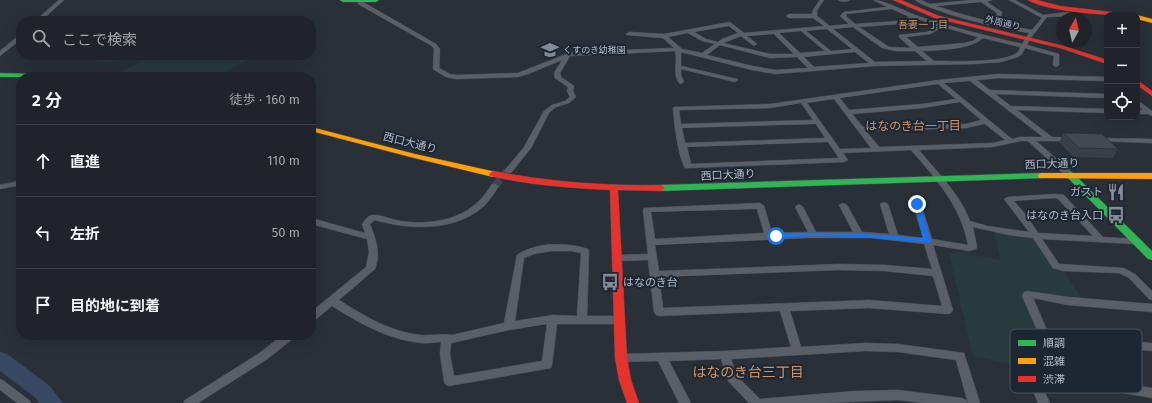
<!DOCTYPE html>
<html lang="ja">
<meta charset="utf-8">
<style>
:root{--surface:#20242a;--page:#282c32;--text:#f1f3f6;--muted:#a2a4a8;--line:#3d4147}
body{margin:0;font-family:"Fira Sans","Noto Sans JP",sans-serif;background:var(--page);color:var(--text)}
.controls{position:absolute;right:12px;top:12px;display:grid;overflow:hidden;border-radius:8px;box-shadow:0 4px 16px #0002}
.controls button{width:36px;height:36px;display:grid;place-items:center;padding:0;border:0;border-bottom:1px solid var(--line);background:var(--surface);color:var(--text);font:20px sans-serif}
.compass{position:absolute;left:1056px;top:12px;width:36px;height:36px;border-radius:50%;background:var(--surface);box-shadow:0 4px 16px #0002;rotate:8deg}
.stop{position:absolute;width:12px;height:12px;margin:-9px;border:3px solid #1a73e8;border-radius:50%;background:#fff}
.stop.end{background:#1a73e8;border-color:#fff;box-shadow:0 1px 4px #0008}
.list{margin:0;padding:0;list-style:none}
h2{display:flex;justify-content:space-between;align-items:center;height:52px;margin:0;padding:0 16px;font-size:17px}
h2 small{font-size:13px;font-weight:400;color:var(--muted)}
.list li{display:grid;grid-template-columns:26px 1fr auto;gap:12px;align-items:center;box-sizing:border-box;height:72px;padding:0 16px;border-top:1px solid var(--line)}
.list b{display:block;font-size:15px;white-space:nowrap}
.list em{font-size:13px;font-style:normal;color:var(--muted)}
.icon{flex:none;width:22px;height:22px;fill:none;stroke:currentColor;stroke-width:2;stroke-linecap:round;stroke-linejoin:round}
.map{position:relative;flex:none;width:1152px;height:403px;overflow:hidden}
.search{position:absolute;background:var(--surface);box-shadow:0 4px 16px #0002;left:16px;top:16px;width:300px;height:44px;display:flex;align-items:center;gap:10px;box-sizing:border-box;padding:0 14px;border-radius:16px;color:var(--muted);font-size:15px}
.panel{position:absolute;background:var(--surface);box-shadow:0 4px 16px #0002;left:16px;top:72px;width:300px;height:268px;border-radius:16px}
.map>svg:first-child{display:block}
</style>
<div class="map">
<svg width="1152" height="403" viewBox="0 0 1152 403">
<rect width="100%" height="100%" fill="#2a3038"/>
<g fill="#273a3e">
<polygon points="85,55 125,55 108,63 94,60"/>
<polygon points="156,55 234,55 250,58 217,77 143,77 120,72"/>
<polygon points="994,232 1045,241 1082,299 1033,293 1065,375 973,356 949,254 959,252 1000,260"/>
</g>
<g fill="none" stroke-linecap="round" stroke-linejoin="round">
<polygon fill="#384963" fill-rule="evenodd" points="0,352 7,354 50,386 63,403 39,403 36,398 0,371"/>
<polyline stroke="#3f454e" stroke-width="8" stroke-dasharray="8 3.5" stroke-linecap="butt" points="495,186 507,171"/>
<g stroke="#484c53" stroke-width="1">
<g id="street">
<polygon points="59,0 64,0 41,21 35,21"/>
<path d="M 359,0 L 363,0 L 363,2 L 436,44 L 440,49 L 439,68 L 450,74 L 456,75 L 518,73 L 566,54 L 575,52 L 674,48 L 663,38 L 627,35 L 626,34 L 629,32 L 664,34 L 730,22 L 744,33 L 824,26 L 813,18 L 789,18 L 786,16 L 789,14 L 812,14 L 813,10 L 820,0 L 824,0 L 817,10 L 817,16 L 830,26 L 849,24 L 840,16 L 844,12 L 887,7 L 873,0 C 885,0 908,13 921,17 C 954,28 988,36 1022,44 L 1029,33 C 998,27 967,21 937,10 C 930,7 921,5 915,0 L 921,0 L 930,4 L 973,0 L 992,0 L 987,2 L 1002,12 L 1000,24 L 1032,30 L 1042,18 L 1009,0 L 1015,0 L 1043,15 L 1068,12 L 1071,14 L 1068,16 L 1047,17 L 1029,40 L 1027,45 L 1059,54 L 1059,65 L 1056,67 L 1053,65 L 1054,56 L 1025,48 L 1022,54 L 1018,57 L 1001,62 L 974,64 L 874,66 L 775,74 L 752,70 L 681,52 L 681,66 L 737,79 L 738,80 L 735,82 L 681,69 L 681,75 L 684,82 L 681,84 L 679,83 C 672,73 678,63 675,51 L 570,56 L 560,73 L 561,77 L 574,86 L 573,91 L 576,97 L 569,103 L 556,107 L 549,113 L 531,148 L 511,173 L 508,173 L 504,171 L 524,147 L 544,111 L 552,105 L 565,101 L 570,97 L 567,91 L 568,87 L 555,78 L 554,73 L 562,60 L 528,74 L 518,77 L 456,79 L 446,77 L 433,69 L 434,49 L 432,46 L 358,4 ZM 981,2 L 997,13 L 995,23 L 961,14 L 936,6 ZM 892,9 L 910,17 L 898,21 L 855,24 L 846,16 L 847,14 ZM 915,18 L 938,26 L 927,32 L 899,35 L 899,37 L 911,48 L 889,47 L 859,27 L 899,24 ZM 729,26 L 738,33 L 722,39 L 718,42 L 706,39 L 694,32 ZM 853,27 L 882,48 L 895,51 L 915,51 L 927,61 L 875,62 L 833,29 ZM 943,27 L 978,37 L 973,41 L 965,43 L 918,47 L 906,37 L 930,34 ZM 827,29 L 852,49 L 831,51 L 806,31 ZM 801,31 L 825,51 L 800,53 L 779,33 ZM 688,33 L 702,41 L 715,44 L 702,53 L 682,49 L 668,37 ZM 774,34 L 794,54 L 770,54 L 723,43 L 741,36 L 754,46 L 757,44 L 747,36 ZM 983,38 L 1020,47 C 1019,50 1018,53 1015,54 C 1000,63 953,61 934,61 L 922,51 C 939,50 970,50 983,38 ZM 720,45 L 770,58 L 797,57 L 808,68 L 775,70 L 752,66 L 707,55 ZM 855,52 L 869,63 L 814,67 L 804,57 Z"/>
<path d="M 838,0 L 850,0 C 848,2 840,2 838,0 Z"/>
<polygon points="21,34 21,39 0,56 0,51"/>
<path d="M 999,74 L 1107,77 L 1107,81 L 999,78 L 977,80 L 990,90 L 1107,94 L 1107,98 L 995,94 L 1011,106 L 1107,109 L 1107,113 L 1017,110 L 1052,137 L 1073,138 L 1075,139 L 1071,141 L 1036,141 L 1073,173 L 1074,175 L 1073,177 L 1067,177 L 1028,141 L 1020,141 L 993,147 L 919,150 C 937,172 960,194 970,221 L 988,226 L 1029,232 L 1004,199 L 1008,197 L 1055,194 L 1064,195 L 1103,237 L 1138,239 L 1139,241 L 1138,243 L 1135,244 L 1042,239 L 1059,264 L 1124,268 L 1135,274 L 1152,291 L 1152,300 L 1149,299 L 1129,278 L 1119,273 L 1063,271 L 1053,268 L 1033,238 L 1009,235 L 973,227 L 977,247 L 976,249 L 969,251 L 933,245 L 953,310 L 951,313 L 948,314 L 869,308 L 790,311 L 801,347 L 865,343 L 898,344 L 964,353 L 980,403 L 968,403 L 956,360 L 898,352 L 865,351 L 731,359 L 737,376 L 760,399 L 855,391 L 898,390 L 962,398 L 966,400 L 968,403 L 924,403 L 898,400 L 826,403 L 749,403 L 728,381 L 721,359 L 669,361 L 691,403 L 679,403 L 658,361 L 621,362 L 617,361 L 616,358 L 617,355 L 621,354 L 725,351 L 791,347 L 780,311 L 659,316 L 656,315 L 654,312 L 648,260 L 617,261 L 614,260 L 613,258 L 614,256 L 617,255 L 648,254 L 643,210 L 644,208 L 760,203 L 764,206 L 772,233 L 808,232 L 795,207 L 799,204 L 803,207 L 816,232 L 853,232 L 839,205 L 843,203 L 847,205 L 862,232 L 889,234 L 880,204 L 884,202 L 888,204 L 898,235 L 923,238 L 913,204 L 917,202 L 921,204 L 932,239 L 968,245 C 961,206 936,179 911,150 L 843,153 L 848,160 L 844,162 L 688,168 L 685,168 C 678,156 674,123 673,108 L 674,107 L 770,104 L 939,80 ZM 970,81 L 1043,137 L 1020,137 L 1012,139 L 944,83 ZM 938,84 L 956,99 L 922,104 L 849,110 L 840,98 ZM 834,99 L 871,148 L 840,149 L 807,103 ZM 960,102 L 981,120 L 966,124 L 863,127 L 852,114 L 922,108 ZM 801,103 L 813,120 L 681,124 L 679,110 L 770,108 ZM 816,124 L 825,138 L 685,143 L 682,128 ZM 985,124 L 1005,140 L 993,143 L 879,147 L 866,131 L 966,128 ZM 828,142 L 839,158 L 691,164 L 687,147 ZM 1055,198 L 1058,199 L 1093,236 L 1038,233 L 1027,216 L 1014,201 ZM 757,209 L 764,233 L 655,239 L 651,212 ZM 806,238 L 872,238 L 924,244 L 932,269 L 885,265 L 839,264 L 659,271 L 655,245 ZM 839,270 L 885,271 L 933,276 L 942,306 L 869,300 L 663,308 L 659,277 Z"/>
<polygon points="1137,100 1152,111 1152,116 1148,114 1137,114 1137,110 1143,110 1137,105"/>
<polygon points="1099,138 1152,139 1152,143 1097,141 1095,140"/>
<polygon points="21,181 21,185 0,189 0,185"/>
<path d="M 492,184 L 495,184 L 499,186 C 494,193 490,200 484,206 C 455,232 410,230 375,220 L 370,224 C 376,239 381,253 375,269 L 339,300 C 364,316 391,332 421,335 C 431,336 442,333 452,335 L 504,323 L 517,255 C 536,242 566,242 588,249 L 589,251 L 587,316 L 619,316 L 622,317 L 624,320 L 622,323 L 619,324 L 557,324 L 552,365 L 551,368 L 449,386 L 445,384 L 444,381 L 440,354 L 441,342 C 434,342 428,344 422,343 C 389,340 359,323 332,306 L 314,321 L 311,322 L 311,312 L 366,267 L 369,252 L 367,239 L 311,224 L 311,218 L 365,233 L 362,224 C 365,220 368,215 373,215 C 380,214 393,220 400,221 C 427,225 459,221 479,201 C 484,196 488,190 492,184 ZM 552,251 L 571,251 L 581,253 L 577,316 L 553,315 L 515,321 L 524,258 L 534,254 ZM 547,324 L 542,361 L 454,376 L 450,354 L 451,343 L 509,330 Z"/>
<polygon points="1027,291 1068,297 1152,304 1152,312 1068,305 1033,298 1046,328 1051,331 1084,337 1152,343 1152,351 1084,345 1044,338 1037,330 1022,296 1024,292"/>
<polygon points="283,335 295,335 294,338 266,360 198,403 183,403 185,400 258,354"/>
<polygon points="1030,368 1152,388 1152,398 1038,378 1050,403 1038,403 1025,372 1026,369"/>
<polygon points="0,379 4,381 29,400 31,403 17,403 0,390"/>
</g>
</g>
<g stroke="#484c53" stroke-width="1">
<g id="fast">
<polygon points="340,0 379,0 376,2 343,2"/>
<polygon points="0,73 72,75 75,77 0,77"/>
<polygon points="1070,172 1073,173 1152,251 1152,260 1148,259 1067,177 1066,175"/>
<polygon points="1042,173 1045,174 1046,176 1045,178 661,191 657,188 661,185"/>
</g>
</g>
<g stroke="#484c53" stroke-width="1">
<g id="slow">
<polygon points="1137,15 1152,19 1152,23 1137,19"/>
<polygon points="311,127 415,154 496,172 497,174 493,177 414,158 311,131"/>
<polygon points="1042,173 1152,173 1152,179 1039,178 1038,176 1039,174"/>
</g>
</g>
<g stroke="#484c53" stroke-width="1">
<g id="jam">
<polygon points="893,0 901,0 939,16 1064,46 1107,60 1107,64 1060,48 935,18"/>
<path d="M 1028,0 L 1037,0 L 1060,6 L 1119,13 L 1122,15 C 1100,15 1046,11 1028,0 Z"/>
<polygon points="1137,80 1152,91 1152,96 1137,85"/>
<path d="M 493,171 C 549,182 604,186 661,185 L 665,188 L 661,191 L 618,190 L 627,358 L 631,380 L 639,403 L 627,403 L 619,380 L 615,358 L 610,190 C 570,188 529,185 490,176 L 489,174 Z"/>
</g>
</g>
<use href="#street" fill="#5a5e66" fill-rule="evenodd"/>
<use href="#fast" fill="#30b455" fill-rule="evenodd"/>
<use href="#slow" fill="#ff9f0a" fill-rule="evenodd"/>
<use href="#jam" fill="#e5322d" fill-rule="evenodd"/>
</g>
<polygon fill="#3a3f45" points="1064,133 1118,149 1113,158 1073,157 1059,142"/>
<polygon fill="#444950" stroke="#303338" points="1064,133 1102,134 1118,149 1079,148"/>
<path fill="#1a73e8" d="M 917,202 L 920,204 L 931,241 L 930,243 L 859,237 L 812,236 L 776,238 L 772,236 L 776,234 C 826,231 873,234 923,238 L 914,204 Z"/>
<defs>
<g id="school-bare" transform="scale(1.38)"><path d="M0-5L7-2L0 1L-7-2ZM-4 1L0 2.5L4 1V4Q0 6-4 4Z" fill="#848b96" stroke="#1d2633" stroke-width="2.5" paint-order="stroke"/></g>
<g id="restaurant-bare" transform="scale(1.38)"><path d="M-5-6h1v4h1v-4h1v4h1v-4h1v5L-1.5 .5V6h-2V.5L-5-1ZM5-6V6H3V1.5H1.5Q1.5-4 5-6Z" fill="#848b96" stroke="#1d2633" stroke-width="2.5" paint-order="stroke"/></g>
<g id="bus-bare" transform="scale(1.38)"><path d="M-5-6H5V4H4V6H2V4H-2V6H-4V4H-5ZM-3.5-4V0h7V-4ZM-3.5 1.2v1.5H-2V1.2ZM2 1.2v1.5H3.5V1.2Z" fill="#848b96" stroke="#1d2633" stroke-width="2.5" paint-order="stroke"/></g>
</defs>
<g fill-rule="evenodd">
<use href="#school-bare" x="550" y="50"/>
<use href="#restaurant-bare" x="1116" y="192"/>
<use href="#bus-bare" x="1116" y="215"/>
<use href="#bus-bare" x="610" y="282"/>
</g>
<g text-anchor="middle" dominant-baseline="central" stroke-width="4" stroke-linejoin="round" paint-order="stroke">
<g font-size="9" fill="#b4bcc9" stroke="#1d2633">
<text transform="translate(1003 23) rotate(13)">外周通り</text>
</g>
<g font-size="9" fill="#b4bcc9" stroke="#1d2633" text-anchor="start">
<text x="563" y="50">くすのき幼稚園</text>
</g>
<g font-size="10" fill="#d59563" stroke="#1d2633">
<text x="923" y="25">吾妻一丁目</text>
</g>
<g font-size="11" fill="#b4bcc9" stroke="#1d2633">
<text transform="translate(410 143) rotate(14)">西口大通り</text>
<text transform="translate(1052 164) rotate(-2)">西口大通り</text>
<text transform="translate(728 175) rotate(-3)">西口大通り</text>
</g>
<g font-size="11" fill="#b4bcc9" stroke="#1d2633" text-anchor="end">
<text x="1103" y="192">ガスト</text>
<text x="1103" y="215">はなのき台入口</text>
<text x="623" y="282" text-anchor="start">はなのき台</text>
</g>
<g font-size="12" fill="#d59563" stroke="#1d2633">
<text x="913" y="126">はなのき台一丁目</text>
</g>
<g font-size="14" fill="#d59563" stroke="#1d2633">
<text x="748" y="372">はなのき台三丁目</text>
</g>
</g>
<rect x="1010" y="329" width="132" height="64" rx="6" fill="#1d2633" stroke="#4a5360" stroke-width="1"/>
<rect x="1018" y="340" width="18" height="6" fill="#30b455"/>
<rect x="1018" y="358" width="18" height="6" fill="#ff9f0a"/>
<rect x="1018" y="376" width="18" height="6" fill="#e5322d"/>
<g font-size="11" fill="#b4bcc9">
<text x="1043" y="347">順調</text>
<text x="1043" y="365">混雑</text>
<text x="1043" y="383">渋滞</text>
</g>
</svg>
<div class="controls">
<button>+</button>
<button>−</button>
<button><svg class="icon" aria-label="locate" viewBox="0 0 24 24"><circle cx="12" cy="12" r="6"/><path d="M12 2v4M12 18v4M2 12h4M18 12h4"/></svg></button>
</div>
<svg class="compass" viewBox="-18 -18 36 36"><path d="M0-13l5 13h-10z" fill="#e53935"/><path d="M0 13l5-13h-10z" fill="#a2a4a8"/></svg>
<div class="stop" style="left:776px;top:236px"></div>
<div class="stop end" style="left:917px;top:204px"></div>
<div class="search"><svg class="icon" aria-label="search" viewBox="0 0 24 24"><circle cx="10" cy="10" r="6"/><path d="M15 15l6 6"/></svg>ここで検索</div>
<section class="panel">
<h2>2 分<small>徒歩 · 160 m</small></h2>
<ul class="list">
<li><svg class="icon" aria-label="ahead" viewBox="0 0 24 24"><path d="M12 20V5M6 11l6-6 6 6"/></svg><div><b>直進</b></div><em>110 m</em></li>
<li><svg class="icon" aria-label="left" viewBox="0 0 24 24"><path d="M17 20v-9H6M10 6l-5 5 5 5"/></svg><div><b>左折</b></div><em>50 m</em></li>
<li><svg class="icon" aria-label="arrive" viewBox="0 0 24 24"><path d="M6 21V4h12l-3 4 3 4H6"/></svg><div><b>目的地に到着</b></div></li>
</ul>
</section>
</div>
